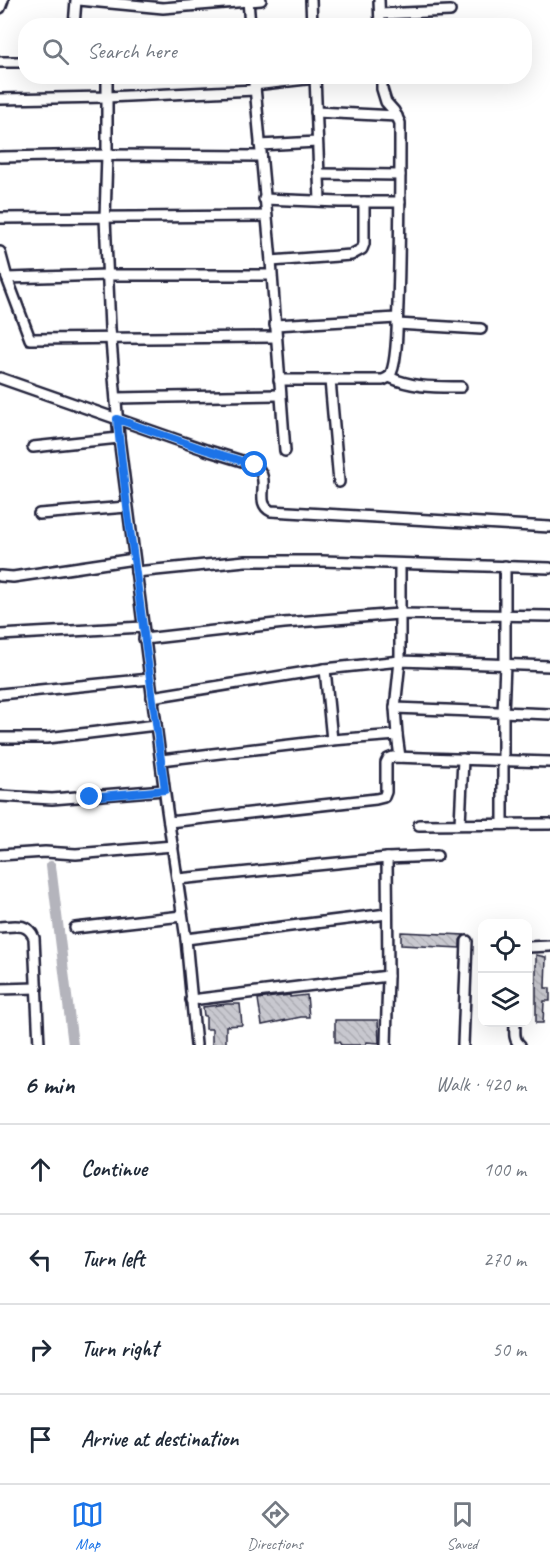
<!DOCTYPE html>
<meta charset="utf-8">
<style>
:root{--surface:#fff;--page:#f2f2f3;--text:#1f2937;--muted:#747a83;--line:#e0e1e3;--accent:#1a73e8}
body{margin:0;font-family:Caveat,sans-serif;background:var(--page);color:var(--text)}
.controls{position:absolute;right:18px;bottom:18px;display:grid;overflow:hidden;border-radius:12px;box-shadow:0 6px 24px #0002}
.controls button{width:54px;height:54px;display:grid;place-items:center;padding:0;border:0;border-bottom:2px solid var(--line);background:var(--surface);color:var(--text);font:30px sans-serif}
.stop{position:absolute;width:18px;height:18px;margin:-14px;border:4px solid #1a73e8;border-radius:50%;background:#fff}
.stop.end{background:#1a73e8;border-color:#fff;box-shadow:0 2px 6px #0008}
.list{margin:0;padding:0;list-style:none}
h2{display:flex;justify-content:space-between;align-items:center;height:78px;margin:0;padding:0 24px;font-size:26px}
h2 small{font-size:20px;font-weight:400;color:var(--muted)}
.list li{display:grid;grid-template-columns:39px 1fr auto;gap:18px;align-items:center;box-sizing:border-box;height:90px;padding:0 24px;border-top:2px solid var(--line)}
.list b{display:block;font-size:22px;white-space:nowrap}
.list em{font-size:20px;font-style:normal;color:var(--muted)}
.icon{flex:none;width:33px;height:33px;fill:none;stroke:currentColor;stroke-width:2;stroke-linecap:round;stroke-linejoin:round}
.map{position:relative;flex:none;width:550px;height:1045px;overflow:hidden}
.search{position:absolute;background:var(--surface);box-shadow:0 6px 24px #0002;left:18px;right:18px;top:18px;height:66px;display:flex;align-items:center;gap:15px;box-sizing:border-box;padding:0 21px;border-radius:24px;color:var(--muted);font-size:22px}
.sheet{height:438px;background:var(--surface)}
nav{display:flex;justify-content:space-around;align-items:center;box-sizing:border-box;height:84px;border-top:2px solid var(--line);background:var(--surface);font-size:16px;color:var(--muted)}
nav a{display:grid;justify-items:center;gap:3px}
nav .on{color:var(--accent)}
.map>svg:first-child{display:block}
</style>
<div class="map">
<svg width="550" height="1045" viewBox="0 0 550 1045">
<defs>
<pattern id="building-back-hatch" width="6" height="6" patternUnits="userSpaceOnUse" patternTransform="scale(1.5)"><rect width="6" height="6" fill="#c8c8cf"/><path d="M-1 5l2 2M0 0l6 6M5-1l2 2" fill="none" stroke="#acacb3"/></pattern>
</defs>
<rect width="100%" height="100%" fill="#fff"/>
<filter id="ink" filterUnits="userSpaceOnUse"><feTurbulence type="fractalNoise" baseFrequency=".0167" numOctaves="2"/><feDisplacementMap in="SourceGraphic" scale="12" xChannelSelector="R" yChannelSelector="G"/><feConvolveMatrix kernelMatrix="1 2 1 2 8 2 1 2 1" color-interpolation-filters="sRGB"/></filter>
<g filter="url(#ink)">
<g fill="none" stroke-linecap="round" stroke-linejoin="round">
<polyline stroke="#b4b4bc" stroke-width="10" points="51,866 73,1045"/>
</g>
<g fill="url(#building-back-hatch)" stroke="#22223b" stroke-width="1.5">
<polygon points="401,932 464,935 460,940 460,948 401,945"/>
<polygon points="536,955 546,957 545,988 550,988 550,1001 544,1001 543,1023 536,1023"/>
<polygon points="290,995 290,997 307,995 309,1017 301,1017 262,1025 258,999"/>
<polygon points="227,1004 240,1004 242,1025 226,1026 226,1045 212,1045 212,1029 206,1029 206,1016 204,1016 203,1007"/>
<polygon points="335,1020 378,1020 379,1043 367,1042 365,1045 341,1045 339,1042 335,1042"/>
</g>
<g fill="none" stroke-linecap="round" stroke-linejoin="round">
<g stroke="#22223b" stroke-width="14">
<g id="minor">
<polyline points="79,0 163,8 261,0"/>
<polyline points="248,0 250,26"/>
<polyline points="311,0 312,26"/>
<polyline points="379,0 380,26"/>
<polyline points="0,8 3,0"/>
<polyline points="380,14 450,11"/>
<polyline points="74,26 76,0"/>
<polyline points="0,62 26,62"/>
<polyline points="107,76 107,155 105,218 110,328 119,438 167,810 186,939 196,1045"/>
<polyline points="254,76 271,261 285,451"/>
<polyline points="315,76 320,201"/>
<path d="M 382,76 L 382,89 L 386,102 L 394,111 L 400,123 C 400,184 400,244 398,304 C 397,321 398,365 389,377"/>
<polyline points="254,85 315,78"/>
<polyline points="0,99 107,97 255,90"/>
<polyline points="316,112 397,116"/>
<polyline points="260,145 317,142"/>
<polyline points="0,157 107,155 261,156"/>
<polyline points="319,174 400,175"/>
<polyline points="264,199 339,202 400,202"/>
<polyline points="0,218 266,216"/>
<polyline points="0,252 7,278 30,339 276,337"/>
<polyline points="271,261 351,255 362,249 364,244 364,202"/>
<polyline points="7,278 107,275 271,275"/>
<polyline points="397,324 481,329"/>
<polyline points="275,325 397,318"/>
<path d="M 0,378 L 206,450 L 255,465 C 273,481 253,502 271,511 L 550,527"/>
<path d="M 279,380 L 383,380 L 389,377 C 413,388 435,387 461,387"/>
<polyline points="330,380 339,482"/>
<polyline points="116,398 280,395"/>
<polyline points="33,447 119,438"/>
<polyline points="39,514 127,507"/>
<polyline points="136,572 245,561 322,561 550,568"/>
<polyline points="0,576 13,577 134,559"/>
<polyline points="0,635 143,627"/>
<polyline points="144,639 284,623 399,614 550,616"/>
<polyline points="325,669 332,740"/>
<polyline points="0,694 150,679"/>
<polyline points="152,697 325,669 400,661 550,666"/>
<polyline points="395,708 550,714"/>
<polyline points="397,735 395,708 400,661 400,564"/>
<polyline points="0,738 47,738 156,725"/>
<polyline points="161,760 332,740 397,735 400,757"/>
<polyline points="0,796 52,799 164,790"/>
<polyline points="169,822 376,799 384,797 386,792 386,763 388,759 393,757 550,762"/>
<polyline points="460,824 463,759"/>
<polyline points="503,824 503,713 505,664 505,566"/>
<polyline points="419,825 550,824"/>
<polyline points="0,855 45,852 76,854 173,846"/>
<polyline points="178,879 387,858 437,856"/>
<path d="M 0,927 C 14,926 28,922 34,938 L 39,1045"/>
<polyline points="75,928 182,916"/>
<polyline points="186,939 387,914"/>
<polyline points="528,947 550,946"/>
<polyline points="0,989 37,988"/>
<polyline points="191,1000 388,976"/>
<path d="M 515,1023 C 515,1031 513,1040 520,1045"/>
<polyline points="386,1045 388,976 387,858"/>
<polyline points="463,1045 467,941"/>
</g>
</g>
<use href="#minor" stroke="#fff" stroke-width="9"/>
</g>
</g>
<g fill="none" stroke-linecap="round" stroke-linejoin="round" filter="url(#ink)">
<polyline stroke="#1a73e8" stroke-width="8" points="90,797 165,790 127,507 117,419 206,450 255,465"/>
</g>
</svg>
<div class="controls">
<button><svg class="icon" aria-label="locate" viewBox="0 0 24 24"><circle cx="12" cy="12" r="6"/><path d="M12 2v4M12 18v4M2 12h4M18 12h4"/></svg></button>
<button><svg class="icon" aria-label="layers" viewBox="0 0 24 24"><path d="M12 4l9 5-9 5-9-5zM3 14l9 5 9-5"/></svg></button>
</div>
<div class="stop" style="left:255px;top:465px"></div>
<div class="stop end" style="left:90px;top:797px"></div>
<div class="search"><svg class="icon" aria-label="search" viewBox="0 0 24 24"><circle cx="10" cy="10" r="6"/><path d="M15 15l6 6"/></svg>Search here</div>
</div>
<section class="sheet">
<h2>6 min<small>Walk · 420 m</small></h2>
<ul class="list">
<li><svg class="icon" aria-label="ahead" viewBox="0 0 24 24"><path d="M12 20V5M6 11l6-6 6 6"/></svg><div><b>Continue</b></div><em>100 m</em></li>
<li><svg class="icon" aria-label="left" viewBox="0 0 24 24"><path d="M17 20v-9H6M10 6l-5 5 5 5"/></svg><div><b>Turn left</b></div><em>270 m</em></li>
<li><svg class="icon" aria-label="right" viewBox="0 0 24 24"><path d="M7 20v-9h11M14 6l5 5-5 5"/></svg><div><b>Turn right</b></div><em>50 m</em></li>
<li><svg class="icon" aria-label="arrive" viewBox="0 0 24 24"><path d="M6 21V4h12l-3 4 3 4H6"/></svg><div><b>Arrive at destination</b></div></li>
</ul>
</section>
<nav>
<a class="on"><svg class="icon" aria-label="map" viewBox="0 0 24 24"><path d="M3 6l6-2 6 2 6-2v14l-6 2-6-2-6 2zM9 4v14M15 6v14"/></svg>Map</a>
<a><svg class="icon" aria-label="directions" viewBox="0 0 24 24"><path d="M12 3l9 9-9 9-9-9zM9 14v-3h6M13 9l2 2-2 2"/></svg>Directions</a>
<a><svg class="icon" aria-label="saved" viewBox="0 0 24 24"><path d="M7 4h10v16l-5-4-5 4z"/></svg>Saved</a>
</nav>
